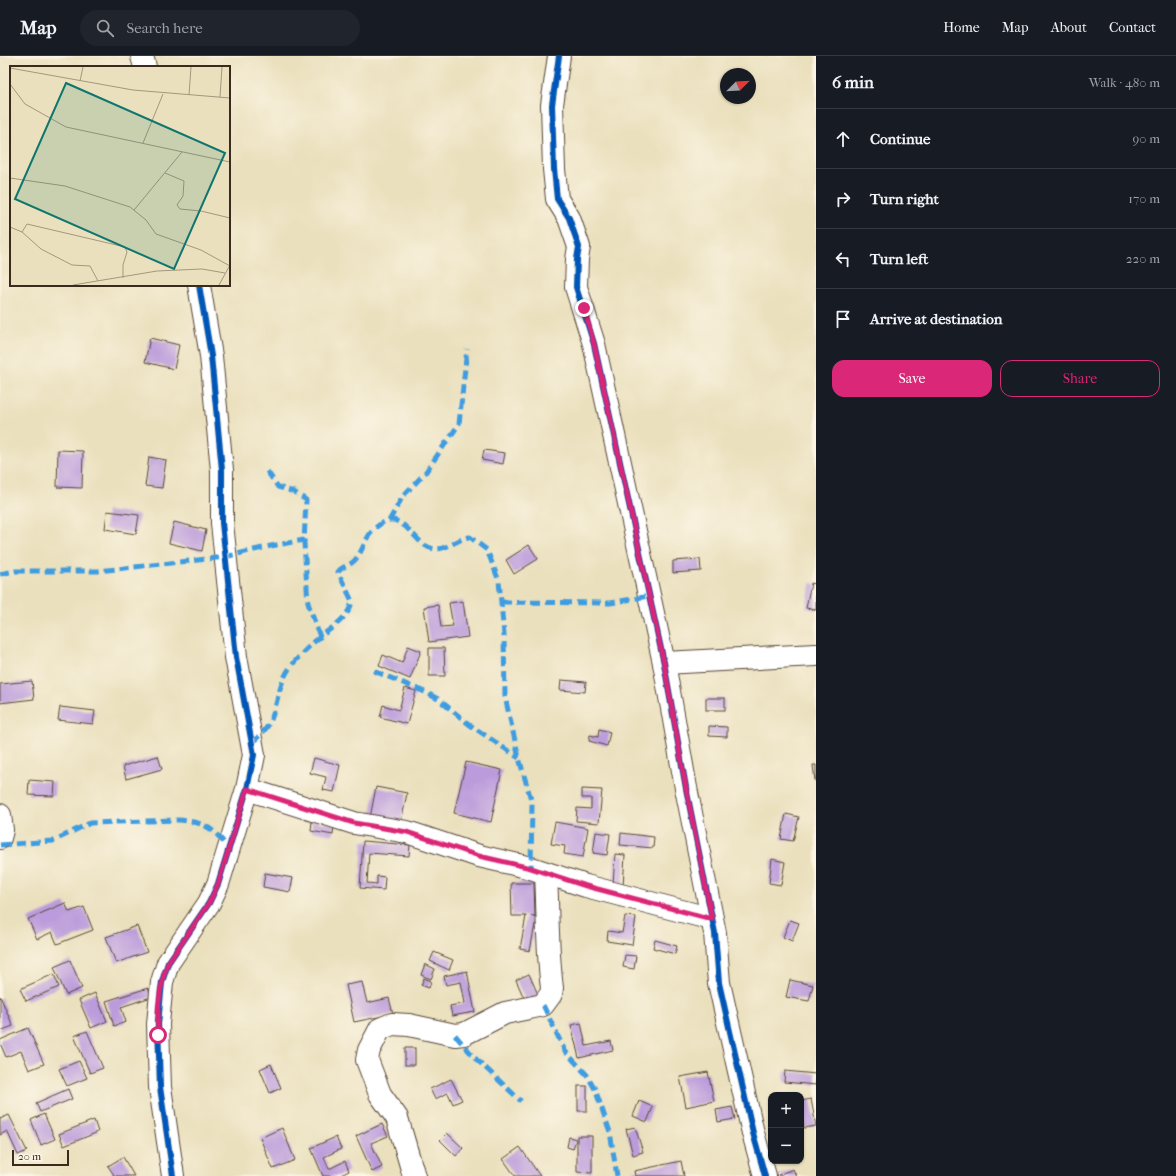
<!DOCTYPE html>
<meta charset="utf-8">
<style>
:root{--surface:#171b24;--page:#20242c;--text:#f1f3f6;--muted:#9ea1a6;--line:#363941;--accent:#db2777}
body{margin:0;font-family:"IM FELL French Canon",serif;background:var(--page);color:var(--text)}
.controls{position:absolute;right:12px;bottom:12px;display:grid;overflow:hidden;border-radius:8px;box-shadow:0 1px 3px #0004}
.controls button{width:36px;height:36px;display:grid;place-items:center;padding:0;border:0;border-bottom:1px solid var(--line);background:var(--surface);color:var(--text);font:20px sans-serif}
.compass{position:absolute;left:720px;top:12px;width:36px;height:36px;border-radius:50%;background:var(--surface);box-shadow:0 1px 3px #0004;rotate:66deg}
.scale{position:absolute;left:12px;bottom:10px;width:57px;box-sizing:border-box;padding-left:4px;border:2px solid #3b2a1e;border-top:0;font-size:11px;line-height:14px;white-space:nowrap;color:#3b2a1e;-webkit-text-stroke:3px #fcf5e5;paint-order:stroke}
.stop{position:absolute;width:12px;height:12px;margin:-9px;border:3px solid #db2777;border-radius:50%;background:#fff}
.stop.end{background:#db2777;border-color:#fff;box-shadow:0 1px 4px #0008}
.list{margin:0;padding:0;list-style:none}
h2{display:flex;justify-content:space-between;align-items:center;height:52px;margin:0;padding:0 16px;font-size:17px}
h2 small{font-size:13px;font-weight:400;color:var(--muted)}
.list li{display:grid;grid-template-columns:26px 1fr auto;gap:12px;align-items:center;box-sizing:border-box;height:60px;padding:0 16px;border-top:1px solid var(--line)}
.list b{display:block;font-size:15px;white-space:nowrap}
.list em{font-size:13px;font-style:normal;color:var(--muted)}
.actions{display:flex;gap:8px;padding:12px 16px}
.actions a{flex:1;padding:9px 0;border:1px solid var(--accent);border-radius:12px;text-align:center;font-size:14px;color:var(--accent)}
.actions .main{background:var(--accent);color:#fff}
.icon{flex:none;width:22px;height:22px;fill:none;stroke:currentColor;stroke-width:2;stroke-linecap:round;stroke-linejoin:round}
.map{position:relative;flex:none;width:816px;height:1120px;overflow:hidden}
header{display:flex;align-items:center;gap:24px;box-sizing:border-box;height:56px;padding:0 20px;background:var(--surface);border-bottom:1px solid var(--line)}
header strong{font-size:19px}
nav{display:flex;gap:22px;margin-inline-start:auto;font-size:14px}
.search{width:280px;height:36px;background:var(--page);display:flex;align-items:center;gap:10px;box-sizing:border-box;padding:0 14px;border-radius:22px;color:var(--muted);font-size:15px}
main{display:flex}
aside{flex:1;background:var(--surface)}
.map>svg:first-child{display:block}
</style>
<header>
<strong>Map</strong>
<div class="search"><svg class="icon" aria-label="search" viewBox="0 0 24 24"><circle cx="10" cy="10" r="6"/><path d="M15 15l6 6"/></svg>Search here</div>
<nav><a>Home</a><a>Map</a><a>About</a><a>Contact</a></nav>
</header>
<main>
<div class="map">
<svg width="816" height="1120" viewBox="0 0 816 1120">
<rect width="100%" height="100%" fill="#fcf5e5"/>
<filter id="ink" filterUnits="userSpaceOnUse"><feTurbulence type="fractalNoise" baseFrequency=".025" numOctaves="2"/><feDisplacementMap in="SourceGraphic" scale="8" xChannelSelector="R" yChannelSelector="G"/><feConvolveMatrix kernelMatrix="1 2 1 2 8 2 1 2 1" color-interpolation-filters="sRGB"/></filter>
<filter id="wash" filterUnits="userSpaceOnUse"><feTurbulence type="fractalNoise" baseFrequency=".012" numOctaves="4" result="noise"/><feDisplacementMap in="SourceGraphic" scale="16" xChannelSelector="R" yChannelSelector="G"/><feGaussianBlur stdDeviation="0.9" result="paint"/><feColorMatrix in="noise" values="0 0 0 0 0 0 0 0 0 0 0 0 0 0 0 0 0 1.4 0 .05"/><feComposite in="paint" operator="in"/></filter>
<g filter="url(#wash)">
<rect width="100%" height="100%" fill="#eae0bd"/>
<g id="blocks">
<g fill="#bb9bdb">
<polygon points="150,282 179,289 174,313 145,306"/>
<polygon points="58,394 83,395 82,432 57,431"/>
<polygon points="484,394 505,397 503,408 482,404"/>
<polygon points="149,401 166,404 162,432 145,430"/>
<polygon points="107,455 139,459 136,478 105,473"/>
<polygon points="174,466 206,474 202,495 169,487"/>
<polygon points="529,489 538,503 514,518 506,504"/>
<polygon points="700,503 701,515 673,517 673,505"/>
<polygon points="811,527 816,528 816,554 806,552"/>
<polygon points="463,545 468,581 429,586 424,551 438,549 441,571 453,570 449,547"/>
<polygon points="408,590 421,595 410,623 379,610 383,599 402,607"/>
<polygon points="429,592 444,592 445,620 429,620"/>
<polygon points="561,624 586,626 585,636 560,634"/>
<polygon points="32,625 34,643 0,647 0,628"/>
<polygon points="405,632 416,635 407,668 380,661 383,649 399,654"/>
<rect x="706" y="642" width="19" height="12"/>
<polygon points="60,651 95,655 93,668 58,664"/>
<polygon points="709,670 727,671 727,681 709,680"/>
<polygon points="599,673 610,676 607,690 589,685 590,679 598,681"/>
<polygon points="158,700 162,713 126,723 123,710"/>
<polygon points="314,702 340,709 334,736 323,734 326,721 310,717"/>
<polygon points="466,706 502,714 491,766 454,757"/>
<polygon points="813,709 816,709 816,725 815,725"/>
<polygon points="29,724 55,726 54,740 28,739"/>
<polygon points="376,731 407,737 401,767 370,762"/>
<polygon points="582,733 602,734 599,767 576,765 577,752 591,753 591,742 582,742"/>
<polygon points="786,758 799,761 793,785 781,783"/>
<polygon points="312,765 334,768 333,779 311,775"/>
<polygon points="555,766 588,772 583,801 564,798 565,790 551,788"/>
<polygon points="596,776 610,778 607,799 593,797"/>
<polygon points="621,777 654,781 653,792 620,789"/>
<polygon points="363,785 410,789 409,800 369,797 367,827 377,828 377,820 385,821 384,834 360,832"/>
<polygon points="615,798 625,799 623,830 613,829"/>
<polygon points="772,803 785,806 781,829 769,827"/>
<polygon points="265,817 293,822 290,836 263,831"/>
<polygon points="511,827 534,827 535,860 531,860 546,863 545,870 535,868 530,895 520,893 526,860 512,860"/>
<polygon points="65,847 69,856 84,851 93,874 57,888 52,876 37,883 28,863"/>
<polygon points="625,860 636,861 632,889 607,885 608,875 622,877"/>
<polygon points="790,864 799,867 792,885 783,881"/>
<polygon points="137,870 147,896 116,907 106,881"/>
<polygon points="655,884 677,890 675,898 653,892"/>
<polygon points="434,896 453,904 449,914 430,905"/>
<polygon points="625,899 636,900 634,913 623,911"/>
<polygon points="70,904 82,932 66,939 54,911"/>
<polygon points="425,908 435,913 431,923 421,919"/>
<polygon points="467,915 475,956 452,960 450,950 465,947 461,926 446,929 444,920"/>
<polygon points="54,918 59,931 26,945 20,933"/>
<polygon points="529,918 540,943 527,949 516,924"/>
<polygon points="424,922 431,925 429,932 421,929"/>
<polygon points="790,924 813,929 809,945 786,941"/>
<polygon points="362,926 367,947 389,942 393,958 354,966 346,929"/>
<polygon points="148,932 151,941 121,951 126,966 114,970 106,945"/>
<polygon points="95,937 107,965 91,972 79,944"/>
<polygon points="0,940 13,970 0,975"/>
<polygon points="581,967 586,990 611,985 613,994 579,1002 571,969"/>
<polygon points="28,972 44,1008 29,1014 21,995 6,1001 0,987 0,984"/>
<polygon points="87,975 103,1012 90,1017 74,980"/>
<rect x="405" y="992" width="10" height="17"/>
<polygon points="79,1005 87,1022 67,1030 59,1013"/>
<polygon points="271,1008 281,1032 270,1037 260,1013"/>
<polygon points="785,1015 816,1018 816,1029 784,1026"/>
<polygon points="708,1016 714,1045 686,1051 680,1021"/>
<polygon points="451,1023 462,1044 453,1048 448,1037 435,1043 430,1033"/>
<rect x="578" y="1030" width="9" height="25"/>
<polygon points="68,1033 72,1043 40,1056 36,1047"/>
<polygon points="811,1043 816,1070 804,1072 801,1058 801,1045"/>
<polygon points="639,1045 653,1051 647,1066 633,1060"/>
<polygon points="732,1051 735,1063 718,1066 716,1054"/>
<polygon points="44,1058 55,1083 41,1089 31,1064"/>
<polygon points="9,1059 27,1095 18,1099 7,1075 0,1079 0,1063"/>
<polygon points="94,1064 98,1076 64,1090 59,1078"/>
<polygon points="382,1068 388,1080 371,1087 382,1111 372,1116 356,1080"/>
<polygon points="635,1071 643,1096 633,1099 626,1073"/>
<polygon points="282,1072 295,1104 273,1113 260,1082"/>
<polygon points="447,1077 463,1092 456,1100 440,1084"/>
<polygon points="577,1080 592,1080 592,1117 577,1116"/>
<polygon points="336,1081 341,1093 324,1101 329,1113 345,1105 349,1115 339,1120 323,1120 311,1092"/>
<polygon points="569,1081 576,1083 573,1093 567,1091"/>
<polygon points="520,1091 540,1120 515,1120 503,1103"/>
<polygon points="123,1101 134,1120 112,1120 114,1119 108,1110"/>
<polygon points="681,1105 684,1120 635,1120 634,1115"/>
<polygon points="793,1113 796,1120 779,1120 778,1119"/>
</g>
</g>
</g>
<g filter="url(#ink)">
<use href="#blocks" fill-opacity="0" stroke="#554536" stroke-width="1"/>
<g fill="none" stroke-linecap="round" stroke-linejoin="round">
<g stroke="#554536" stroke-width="24">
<g id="minor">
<polyline points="142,0 145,11"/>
<polyline points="559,0 552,49 554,113 557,143 569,162 579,191 577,203 576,231 594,288 664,607 686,732 715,877 719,927 753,1077 765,1120"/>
<polyline points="664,607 816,599"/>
<polyline points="247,733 354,767 407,776 479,800 531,812 586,830 712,863"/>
<polyline points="0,759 2,774 0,782"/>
<polyline points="173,1120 160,1031 158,968 162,926 168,907 209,847 218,828 247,733 254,699 236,601 222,467 222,414 211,300 199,229"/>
<path d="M 414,1120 L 397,1062 L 380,1038 L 367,1004 L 369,994 L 380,973 L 392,968 L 409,969 L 455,979 L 464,978 L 505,957 L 543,949 L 551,938 L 552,932 C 547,894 548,856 546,817"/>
</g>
</g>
<use href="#minor" stroke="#fff" stroke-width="22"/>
<g stroke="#3f9ce0" stroke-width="5" stroke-dasharray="10 5" stroke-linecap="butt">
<polyline points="267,415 278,431 294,436 306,444 304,487 308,547 320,581"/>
<polyline points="389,465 403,440 425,417 459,368 467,293"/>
<polyline points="0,518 15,515 98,515 225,501 271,490 304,484"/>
<polyline points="501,546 610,547 649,540"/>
<polyline points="374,615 425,636 438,643 470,669 519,702"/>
<path d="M 252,687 C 259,680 266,674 270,666 C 278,648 279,624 292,609 C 300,599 310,589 320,581 C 331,572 350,561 352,545 L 338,516 C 342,510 350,510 355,504 C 363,495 365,482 374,473 C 403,445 413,492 435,493 C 447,494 458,482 470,481 L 487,494 L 499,525 L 504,579 L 505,641 L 519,702 L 532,747 L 531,812"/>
<path d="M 0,789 L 53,785 L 90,767 L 178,764 C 206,766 213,772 229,793"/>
<polyline points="543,949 565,995 587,1019 595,1033 610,1076 617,1120"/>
<polyline points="455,979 476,1003 521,1045"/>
</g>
<g stroke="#fcf5e5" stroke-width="8">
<g id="cycleway">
<polyline points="559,0 552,49 554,113 557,143 569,162 579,191 577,203 576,231 594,288 664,607 686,732 715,877 719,927 753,1077 765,1120"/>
<polyline points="173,1120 160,1031 158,968 162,926 168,907 209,847 218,828 247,733 254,699 236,601 222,467 222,414 211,300 199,229"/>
</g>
</g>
<use href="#cycleway" stroke="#0057b8" stroke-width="6"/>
</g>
</g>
<g fill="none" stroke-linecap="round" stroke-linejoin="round" filter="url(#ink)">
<path stroke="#db2777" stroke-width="5" d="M 158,979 C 157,955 159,929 168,907 L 209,847 L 218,828 L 247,733 L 354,767 L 407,776 L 479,800 L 531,812 L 586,830 L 712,863 L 686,732 L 664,607 L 594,288 L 584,252"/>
</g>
<g transform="translate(10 10)">
<rect width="220" height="220" fill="#eae0bd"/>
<path fill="none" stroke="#a4977d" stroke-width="1" d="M 0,2 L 123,24 L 220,32M 70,15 L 73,1M 0,18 L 15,38 L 56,61 L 220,96M 179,29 L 181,1M 210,31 L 212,1M 133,77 L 153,28M 155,107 L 174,115 L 173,130 L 167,139 L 170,143 L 191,145 L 220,152M 0,112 L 55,120 L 120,141 L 136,154 L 146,168 L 191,184 L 220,200M 124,144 L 172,86M 0,161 L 12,166 L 31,183 L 62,199 L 80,200 L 88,215M 12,166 L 17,158 L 115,181 L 117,186 L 113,199 L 113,212M 63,219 L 147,205 L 192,203 L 215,207M 209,219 L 220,199"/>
<path fill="#0f766e" fill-opacity="0.15" stroke="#0f766e" stroke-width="2" d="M 56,17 L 215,87 L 164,203 L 5,133 Z"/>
<rect width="220" height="220" fill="none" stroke="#3b2a1e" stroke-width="2"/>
</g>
</svg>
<div class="controls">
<button>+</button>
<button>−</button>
</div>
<svg class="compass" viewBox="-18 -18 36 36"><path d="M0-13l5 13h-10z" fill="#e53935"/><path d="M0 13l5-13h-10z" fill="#9ea1a6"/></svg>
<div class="scale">20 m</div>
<div class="stop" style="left:158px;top:979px"></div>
<div class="stop end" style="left:584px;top:252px"></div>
</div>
<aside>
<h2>6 min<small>Walk · 480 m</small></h2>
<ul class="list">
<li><svg class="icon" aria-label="ahead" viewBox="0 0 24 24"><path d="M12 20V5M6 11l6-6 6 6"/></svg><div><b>Continue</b></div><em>90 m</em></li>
<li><svg class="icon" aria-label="right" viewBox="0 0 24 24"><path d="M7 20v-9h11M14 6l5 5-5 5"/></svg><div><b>Turn right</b></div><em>170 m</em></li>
<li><svg class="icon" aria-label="left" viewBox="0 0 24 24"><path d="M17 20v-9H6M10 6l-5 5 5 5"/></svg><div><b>Turn left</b></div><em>220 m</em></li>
<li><svg class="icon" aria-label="arrive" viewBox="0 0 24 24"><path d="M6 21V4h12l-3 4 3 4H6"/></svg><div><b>Arrive at destination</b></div></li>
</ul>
<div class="actions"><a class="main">Save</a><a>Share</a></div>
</aside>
</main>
